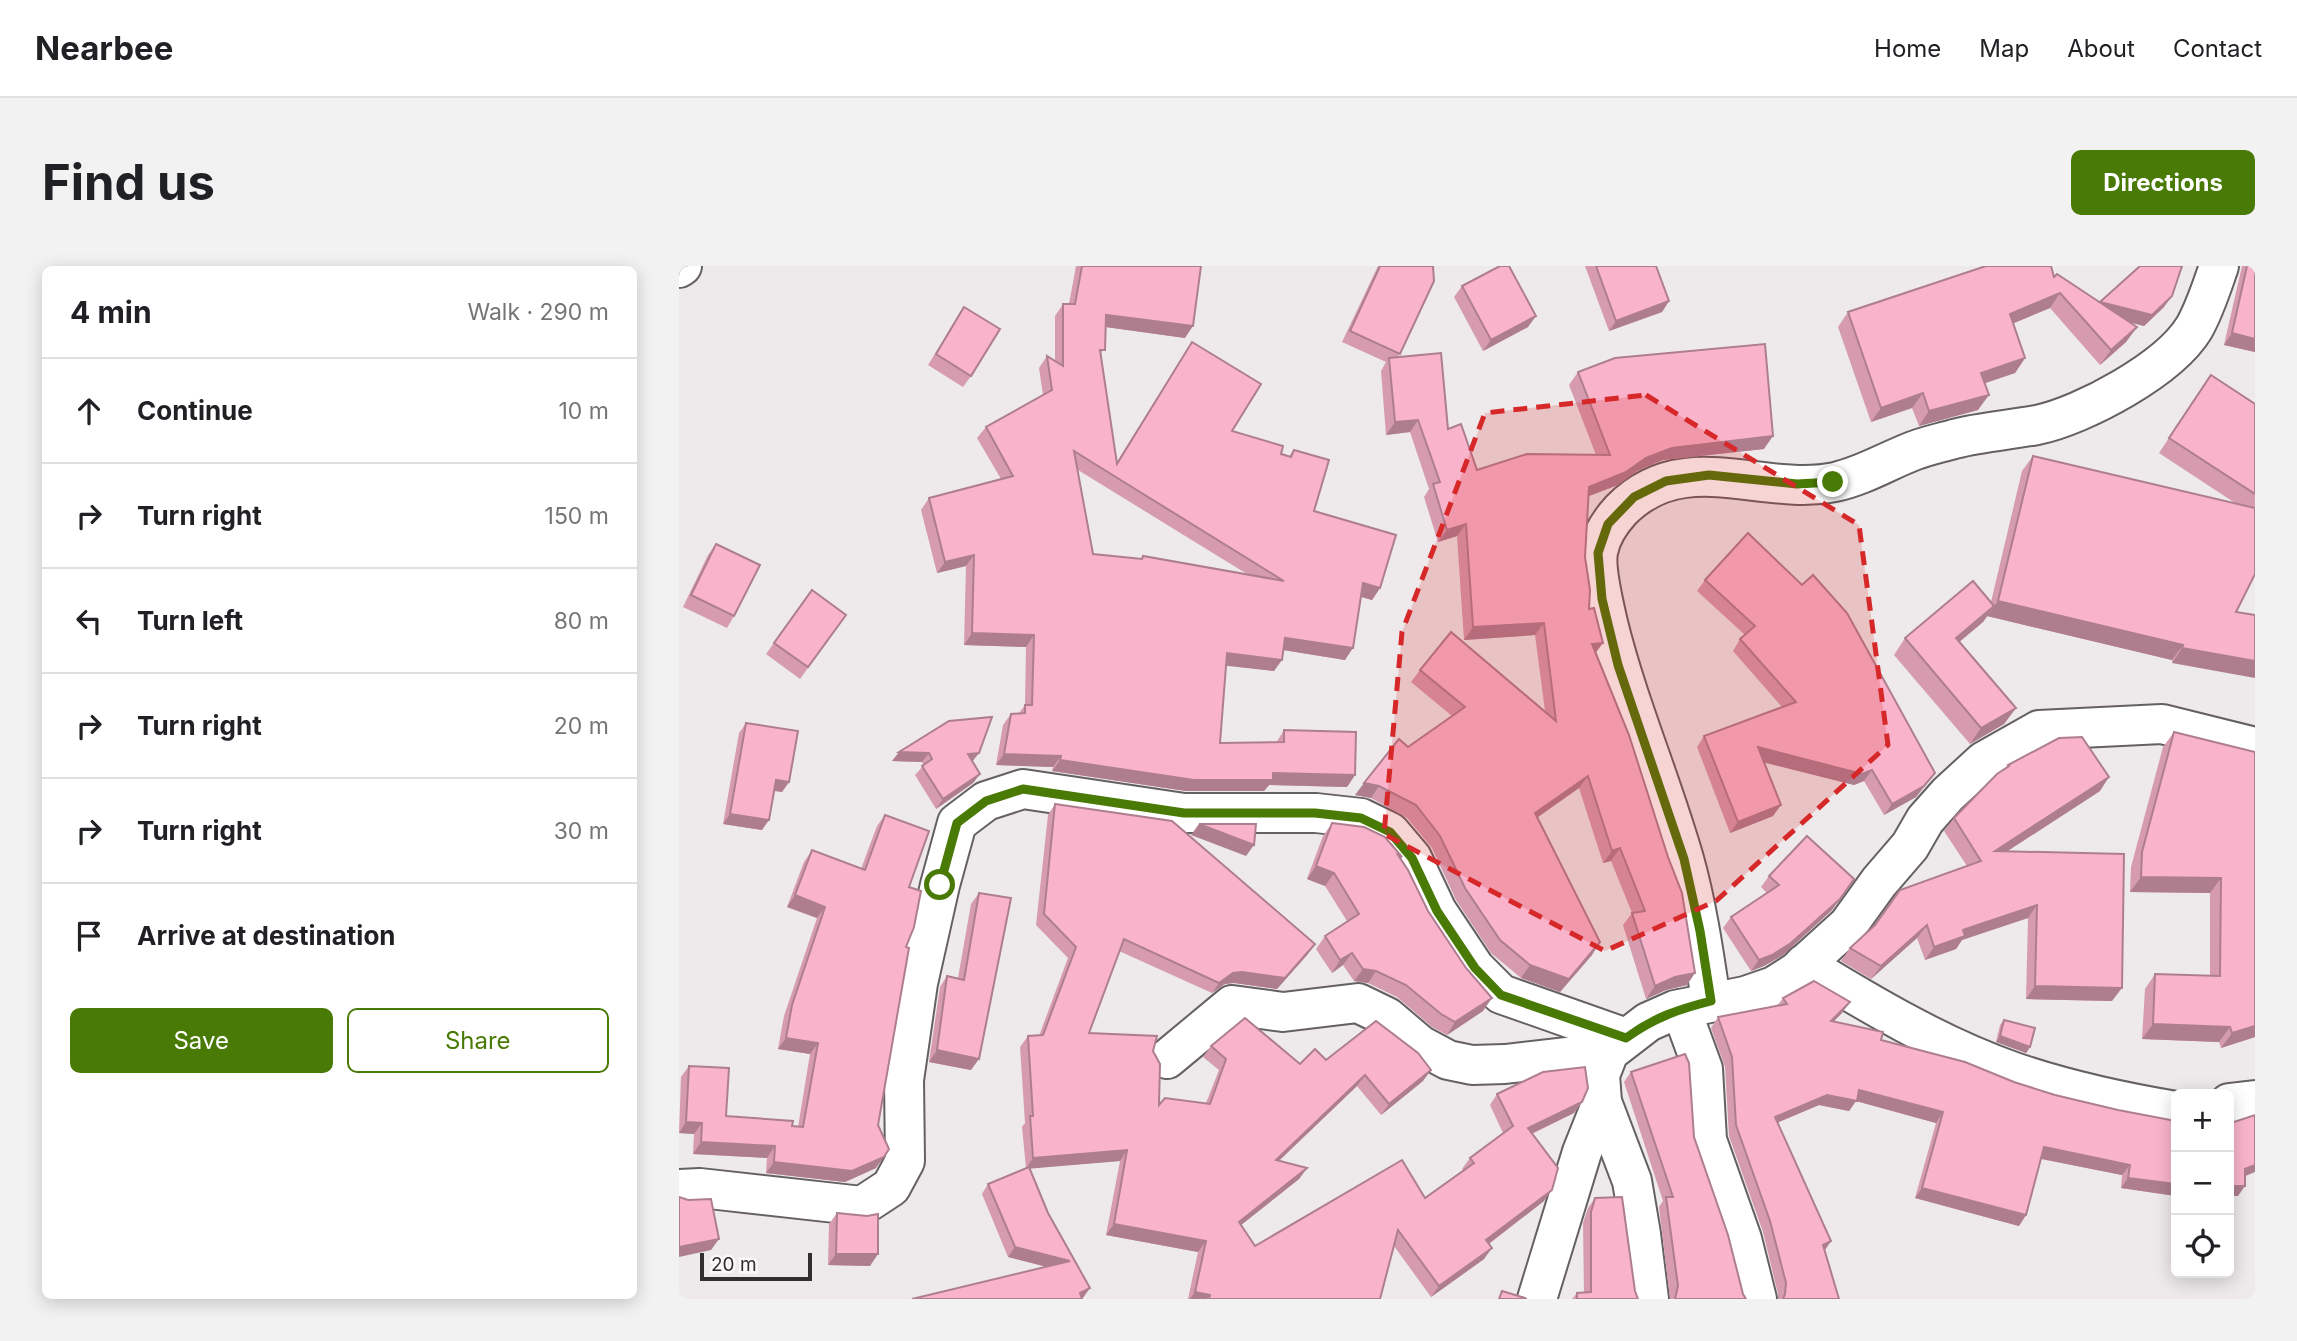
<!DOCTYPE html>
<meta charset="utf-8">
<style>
:root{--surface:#fff;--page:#f2f2f2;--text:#202124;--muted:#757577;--line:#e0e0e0;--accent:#497a05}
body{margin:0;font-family:Inter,sans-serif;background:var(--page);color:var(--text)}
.controls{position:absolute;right:21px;bottom:21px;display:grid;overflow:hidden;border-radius:10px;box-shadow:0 4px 18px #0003}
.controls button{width:63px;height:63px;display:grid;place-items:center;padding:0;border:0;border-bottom:2px solid var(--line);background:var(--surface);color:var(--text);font:35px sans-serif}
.scale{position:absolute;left:21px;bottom:18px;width:112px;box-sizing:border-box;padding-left:7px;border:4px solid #302e2e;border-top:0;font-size:19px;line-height:24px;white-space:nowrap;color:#302e2e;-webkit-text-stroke:5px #fcf7f8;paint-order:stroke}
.stop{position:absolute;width:21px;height:21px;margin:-16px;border:5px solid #497a05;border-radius:50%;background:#fff}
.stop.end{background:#497a05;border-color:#fff;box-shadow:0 2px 7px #0008}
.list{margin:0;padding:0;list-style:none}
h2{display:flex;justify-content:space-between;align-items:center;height:91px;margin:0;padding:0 28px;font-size:30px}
h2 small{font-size:23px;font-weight:400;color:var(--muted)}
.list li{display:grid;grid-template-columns:46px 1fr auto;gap:21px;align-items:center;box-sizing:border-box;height:105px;padding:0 28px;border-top:2px solid var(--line)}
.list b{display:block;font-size:26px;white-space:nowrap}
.list em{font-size:23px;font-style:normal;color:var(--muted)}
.actions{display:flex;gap:14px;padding:21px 28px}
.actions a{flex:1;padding:16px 0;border:2px solid var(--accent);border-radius:10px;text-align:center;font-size:24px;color:var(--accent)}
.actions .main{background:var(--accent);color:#fff}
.icon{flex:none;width:38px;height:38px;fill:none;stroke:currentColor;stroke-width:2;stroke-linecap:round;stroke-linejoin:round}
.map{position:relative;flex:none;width:1576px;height:1033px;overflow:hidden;border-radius:10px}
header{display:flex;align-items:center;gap:42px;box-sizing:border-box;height:98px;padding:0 35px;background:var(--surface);border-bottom:2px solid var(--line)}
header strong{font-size:33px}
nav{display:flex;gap:38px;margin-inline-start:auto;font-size:24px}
.intro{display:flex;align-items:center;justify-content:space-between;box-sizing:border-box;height:168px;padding:0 42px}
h1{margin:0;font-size:49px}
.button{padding:18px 32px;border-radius:10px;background:var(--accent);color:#fff;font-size:24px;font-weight:700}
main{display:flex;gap:42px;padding:0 42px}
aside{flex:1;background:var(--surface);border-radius:10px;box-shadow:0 4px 18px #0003}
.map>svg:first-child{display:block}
</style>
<header>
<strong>Nearbee</strong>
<nav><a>Home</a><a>Map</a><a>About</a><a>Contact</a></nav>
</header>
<div class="intro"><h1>Find us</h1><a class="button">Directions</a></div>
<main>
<aside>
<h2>4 min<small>Walk · 290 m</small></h2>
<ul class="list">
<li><svg class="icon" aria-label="ahead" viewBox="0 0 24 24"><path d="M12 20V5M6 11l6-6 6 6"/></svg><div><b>Continue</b></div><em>10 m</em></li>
<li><svg class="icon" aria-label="right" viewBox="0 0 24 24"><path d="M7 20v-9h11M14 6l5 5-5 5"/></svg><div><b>Turn right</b></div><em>150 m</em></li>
<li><svg class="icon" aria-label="left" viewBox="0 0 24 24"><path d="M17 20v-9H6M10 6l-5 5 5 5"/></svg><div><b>Turn left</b></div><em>80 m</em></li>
<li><svg class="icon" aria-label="right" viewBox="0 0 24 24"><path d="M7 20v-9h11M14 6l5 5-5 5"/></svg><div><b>Turn right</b></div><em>20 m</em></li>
<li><svg class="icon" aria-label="right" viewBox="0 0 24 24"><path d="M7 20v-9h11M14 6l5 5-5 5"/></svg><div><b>Turn right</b></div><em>30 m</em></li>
<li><svg class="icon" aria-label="arrive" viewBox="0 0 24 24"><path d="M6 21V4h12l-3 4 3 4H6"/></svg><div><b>Arrive at destination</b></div></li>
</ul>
<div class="actions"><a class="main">Save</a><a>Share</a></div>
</aside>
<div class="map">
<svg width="1576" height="1033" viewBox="0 0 1576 1033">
<rect width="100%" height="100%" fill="#eee9eb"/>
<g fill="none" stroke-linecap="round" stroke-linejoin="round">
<g stroke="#656062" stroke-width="42">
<g id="minor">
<polyline points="0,2 3,0"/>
<path d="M 1125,698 C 1192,739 1261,780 1335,806 C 1388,824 1443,836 1497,845"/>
<path d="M 1032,735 C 1025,688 1018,639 1005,593 C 982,513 949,438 929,357 C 925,339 916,303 919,286 C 922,269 931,256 942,244 C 1005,180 1082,231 1156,216 C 1184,210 1208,195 1234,185 C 1247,180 1261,177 1275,173 C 1302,166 1331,164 1358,159 C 1405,149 1490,103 1515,62 C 1526,43 1533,20 1540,0"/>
<polyline points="1002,743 1024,803 1028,874 1063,973 1078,1033"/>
<polyline points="488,793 553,739 604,746 679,737 708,751 741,779 769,794 793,799 826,798 930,786"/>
<polyline points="1550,837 1576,834"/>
<polyline points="0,923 21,922 183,940 212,921 226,895 225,814 239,717 261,619 278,557 307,535 344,523 505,547 637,547 682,552 711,566 733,592 758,645 796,702 822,728 947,772"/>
<polyline points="858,1033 903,886 923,836"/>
<polyline points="970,1033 962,968 953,915 923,836 921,809 930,786 969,756 996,744 1066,730 1095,720 1117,706 1169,659 1200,616 1231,580 1246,554 1269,528 1305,495 1360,464 1483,458 1576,481"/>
</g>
</g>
<use href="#minor" stroke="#fff" stroke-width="38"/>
</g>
<g fill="#d69baf" fill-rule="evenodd">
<path d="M 397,0 L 522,0 L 506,72 L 427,61 L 422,90 L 437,197 L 513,76 L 553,165 L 610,190 L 615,184 L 635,245 L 701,322 L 693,334 L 682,331 L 666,394 L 604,384 L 595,405 L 547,399 L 541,477 L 597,477 L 605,464 L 676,509 L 668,521 L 590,519 L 585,525 L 507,525 L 373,505 L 374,501 L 317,499 L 324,459 L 332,448 L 340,447 L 346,439 L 347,381 L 285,379 L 287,300 L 258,307 L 242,244 L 250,232 L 322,213 L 298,172 L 307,161 L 364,129 L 360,102 L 368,90 L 376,95 L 376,50 L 384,38 L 390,38 ZM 399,204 L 568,308 L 464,290 L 462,293 L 414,288 Z"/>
<polygon points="699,0 754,0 721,88 718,91 798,204 917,189 890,119 899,106 1085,183 984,194 958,205 939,219 910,230 906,291 910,343 916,387 1008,719 987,724 967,733 944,659 953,647 932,595 924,597 900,522 858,552 913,689 881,726 842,712 812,687 777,634 753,582 728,552 692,532 676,529 729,481 773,450 732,416 741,404 866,445 856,369 785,374 778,270 759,276 745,231 750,223 731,166 707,169 702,105 707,96 663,76"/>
<polygon points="906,0 977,0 990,35 983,46 930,65"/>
<polygon points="1563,0 1576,0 1576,86 1545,79"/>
<polygon points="1375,11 1420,37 1485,41 1465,60 1450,56 1458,61 1447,76 1421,99 1371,42 1334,57 1346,92 1336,107 1305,117 1299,144 1240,160 1233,142 1192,156 1159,61 1169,46"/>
<polygon points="783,20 849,61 804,85 775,31"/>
<polygon points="285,41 292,110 284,121 249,99"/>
<polygon points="1521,125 1576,138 1576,308 1493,397 1493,394 1308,350 1309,349 1304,356 1280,376 1337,442 1325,458 1291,478 1215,389 1226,372 1312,336 1343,205 1354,190 1556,237 1480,187"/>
<polygon points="37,278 55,350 48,362 4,341 29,289"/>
<polygon points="1026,314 1256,507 1237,531 1205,549 1185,515 1175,519 1085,496 1094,550 1051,567 1018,481 1025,470 1103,441 1054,385 1061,373 1066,369 1018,325"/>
<polygon points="133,324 167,349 121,413 87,388"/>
<polygon points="270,455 301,508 294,517 257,543 236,509 245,499 243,496 213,495"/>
<polygon points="67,457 110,516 103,526 95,525 83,564 44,558 60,467"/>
<polygon points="1495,466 1576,486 1576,771 1542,782 1540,776 1463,773 1466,723 1476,708 1531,710 1531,627 1451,626 1452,601 1484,481"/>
<polygon points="1329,499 1421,525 1327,586 1433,735 1347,733 1349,652 1283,674 1277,683 1246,694 1238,672 1192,713 1162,695 1171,682 1288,600 1265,565 1275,552 1326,503"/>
<polygon points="376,538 636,678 628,689 598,723 555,717 546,718 533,727 440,685 410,767 474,785 480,839 527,837 540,804 524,791 532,780 621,798 647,794 744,815 702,849 678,820 600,895 628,902 620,913 562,959 576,980 746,932 785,905 783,903 791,892 824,867 811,839 818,828 903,836 895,847 853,868 865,935 810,978 805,993 752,1031 715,980 701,1033 509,1033 519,986 427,969 441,895 350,902 404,1032 368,1001 329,991 303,928 309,918 347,902 343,861 346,857 341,781 349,770 360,770 389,692 357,659 369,549"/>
<polygon points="206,549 230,621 227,681 199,859 197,902 166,916 87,907 88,892 14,888 15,868 0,867 2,811 10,800 47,850 119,861 131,788 99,783 105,750 138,652 108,641 125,596 133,584 182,603 198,560"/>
<polygon points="653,557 723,591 722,593 749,645 804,745 768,769 753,761 718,731 689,717 675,715 664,699 653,707 637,683 646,670 668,655 646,620 628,613 644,570"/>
<polygon points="1090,610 1153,644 1104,689 1085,700 1072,705 1044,662 1052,651 1088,627 1082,621"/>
<polygon points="300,627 292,804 250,796 261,721 268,710 279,712 292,638"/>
<polygon points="1104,732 1163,747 1154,756 1202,774 1335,816 1376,829 1439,844 1497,855 1497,930 1442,922 1443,909 1362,893 1347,949 1340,960 1236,932 1257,857 1177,835 1170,845 1140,839 1098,857 1152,975 1146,984 1160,1033 1099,1033 1099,1028 1084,966 1050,870 1046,801 1032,762 1039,751 1098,740"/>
<polygon points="1325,754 1351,781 1347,787 1317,776 1321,759"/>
<polygon points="952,806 1015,871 1064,1028 1067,1033 991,1033 980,941 984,935 945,816"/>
<polygon points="916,932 956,1025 959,1033 893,1033 898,1027 905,1027 904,957 909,942"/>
<polygon points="158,947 188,950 191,1000 149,999 150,958"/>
</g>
<g fill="#ae7e8f">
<polygon points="1381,27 1371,42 1321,63 1331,48"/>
<polygon points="1493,30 1485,41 1465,60 1413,47 1421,36"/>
<polygon points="990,35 983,46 930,65 937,55"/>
<polygon points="427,49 514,60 506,72 419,60"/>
<polygon points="857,50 849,61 804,85 812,74"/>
<polygon points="1458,61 1447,76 1421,99 1432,84"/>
<polygon points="1553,67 1576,73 1576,86 1545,79"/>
<polygon points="1346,92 1336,107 1292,122 1302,107"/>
<polygon points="1244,127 1233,142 1192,156 1202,142"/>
<polygon points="1310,129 1299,144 1240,160 1250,145"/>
<polygon points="739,154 731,166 707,169 716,156"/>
<polygon points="1094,170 1085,183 984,194 958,205 939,219 902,233 910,221 967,192 993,182"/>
<polygon points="787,258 778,270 759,276 768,264"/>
<polygon points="295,289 287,300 258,307 266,296"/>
<polygon points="684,317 701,322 693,334 676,329"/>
<polygon points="1319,335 1504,379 1493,394 1308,350"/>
<polygon points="1315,340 1304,356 1266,388 1277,372"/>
<polygon points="865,357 856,369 785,374 794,361"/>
<polygon points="293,367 355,369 347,381 285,379"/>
<polygon points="606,372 674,382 666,394 598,383"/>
<polygon points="924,377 915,389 913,378"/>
<polygon points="1503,382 1576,395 1576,412 1493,397"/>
<polygon points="548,387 603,394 595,405 540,399"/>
<polygon points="1337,442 1325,458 1291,478 1302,462"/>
<polygon points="1079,481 1193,504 1185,515 1175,519 1071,493"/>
<polygon points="220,486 250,487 243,496 213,495"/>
<polygon points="300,487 293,496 289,488"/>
<polygon points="325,488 382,490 374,501 317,499"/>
<polygon points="381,494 594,507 676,509 668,521 590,519 585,525 507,525 373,505"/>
<polygon points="1256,507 1237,531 1205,549 1213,538"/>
<polygon points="301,508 294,517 257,543 264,533"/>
<polygon points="909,510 900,522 847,559 856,547"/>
<polygon points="1430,511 1421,525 1307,599 1316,585"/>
<polygon points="97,514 110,516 103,526 91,524"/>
<polygon points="685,517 700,520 692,532 676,529"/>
<polygon points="1102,539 1094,550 1051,567 1059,556"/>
<polygon points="51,548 90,554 83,564 44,558"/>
<polygon points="520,558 575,579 567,590 512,569"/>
<polygon points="941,582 932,595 924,597 933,585"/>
<polygon points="637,600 655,607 646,620 628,613"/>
<polygon points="1462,611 1542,612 1531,627 1451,626"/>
<polygon points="1175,613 1153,644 1104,689 1085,700 1072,705 1080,694"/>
<polygon points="116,629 146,641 138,652 108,641"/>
<polygon points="1358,639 1349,652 1283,674 1277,683 1246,694 1255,681 1284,664"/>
<polygon points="1248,659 1238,672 1192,713 1202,700"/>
<polygon points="921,676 913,689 881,726 842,712 851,699"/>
<polygon points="636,678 628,689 598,723 555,717 546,718 533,727 540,717 554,707"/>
<polygon points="673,687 664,699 653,707 661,694"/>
<polygon points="684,703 697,705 689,717 675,715"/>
<polygon points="1016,707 1008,719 987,724 967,733 976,720 996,711"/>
<polygon points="1356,720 1443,722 1433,735 1347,733"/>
<polygon points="813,732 804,745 768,769 776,756"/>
<polygon points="1171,736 1163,747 1144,766 1152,755"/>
<polygon points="1474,758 1551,761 1540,776 1463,773"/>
<polygon points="1576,760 1576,771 1542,782 1553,767"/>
<polygon points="1321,770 1351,781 1347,787 1317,776"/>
<polygon points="107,772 139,777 131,788 99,783"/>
<polygon points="258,784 300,793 292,804 250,796"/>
<polygon points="752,804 744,815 702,849 710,838"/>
<polygon points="686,809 678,820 589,905 597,894"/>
<polygon points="1180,824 1264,846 1257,857 1177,835 1170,845 1140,839 1088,861 1096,851 1148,829"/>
<polygon points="903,836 895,847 841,873 849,862"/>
<polygon points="7,856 23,857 15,868 0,867"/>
<polygon points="22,876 96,880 88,892 14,888"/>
<polygon points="1365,881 1451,899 1443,909 1358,892"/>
<polygon points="448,884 441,895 347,903 354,892"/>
<polygon points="205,891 197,902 166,916 87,907 95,896"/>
<polygon points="1576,899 1576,906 1559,913 1566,903"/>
<polygon points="628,902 620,913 552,967 560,956"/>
<polygon points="1449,912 1497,918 1497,930 1442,922"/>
<polygon points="1550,920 1566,920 1559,930 1550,930"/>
<polygon points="1243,922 1347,949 1340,960 1236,932"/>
<polygon points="873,924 865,935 800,985 807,974"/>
<polygon points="435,958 527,975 519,986 427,969"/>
<polygon points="40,973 32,984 0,991 0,981"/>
<polygon points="1152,975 1145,985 1144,979"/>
<polygon points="336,981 391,995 384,1005 329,991"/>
<polygon points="813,982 805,993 752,1031 760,1020"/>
<polygon points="157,988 199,988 191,1000 149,999"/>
<polygon points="411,1022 404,1032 402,1033 401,1027"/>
<polygon points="516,1026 531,1029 528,1033 511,1033"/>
</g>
<g fill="#f9b4cc" stroke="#ae7e8f" stroke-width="2" fill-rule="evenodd">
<path d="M 403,0 L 522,0 L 514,60 L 427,49 L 426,84 L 421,84 L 438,198 L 513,76 L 582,118 L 553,165 L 604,180 L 602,188 L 612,191 L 615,184 L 650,194 L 635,245 L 717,269 L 701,322 L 684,317 L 674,382 L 606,372 L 603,394 L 548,387 L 541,477 L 605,476 L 605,464 L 677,466 L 676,509 L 594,507 L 594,514 L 515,514 L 381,494 L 382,490 L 325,488 L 332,448 L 346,447 L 346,439 L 353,439 L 355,369 L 293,367 L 295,289 L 266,296 L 250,232 L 334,210 L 307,161 L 373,124 L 368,90 L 384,100 L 384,38 L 396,38 ZM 395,185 L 440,213 L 605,315 L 464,290 L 463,293 L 414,288 Z"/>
<polygon points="701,0 754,0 755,15 721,88 671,65"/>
<polygon points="821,0 830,0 857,50 812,74 783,20"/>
<polygon points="917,0 977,0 990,35 937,55"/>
<polygon points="1307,0 1372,0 1375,11 1378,8 1458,61 1432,84 1381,27 1331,48 1346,92 1302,107 1310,129 1250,145 1244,127 1202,142 1169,46"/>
<polygon points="1461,0 1503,0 1493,30 1473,49 1421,36"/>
<polygon points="1568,0 1576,0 1576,73 1553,67"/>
<polygon points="285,41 321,63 292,110 257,88"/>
<polygon points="1086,78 1094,170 993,182 967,192 947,206 910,221 906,291 911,324 910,343 915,342 924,377 913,378 950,469 989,591 1003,627 1016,707 996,711 976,720 953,647 966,645 941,582 933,585 909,510 856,547 921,676 890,713 851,699 821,674 786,622 761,570 737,539 700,520 685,517 720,473 729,481 786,441 741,404 772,366 877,455 865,357 794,361 787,258 768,264 754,218 761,216 739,154 716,156 710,92 762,87 769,163 782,158 798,204 848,188 931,189 899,106 936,92"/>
<polygon points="1532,109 1576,138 1576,228 1490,172"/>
<polygon points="1354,190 1576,242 1576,308 1557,346 1576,349 1576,395 1503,382 1504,379 1319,335"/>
<polygon points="1069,267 1123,319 1134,309 1168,347 1256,507 1245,520 1213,538 1193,504 1183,508 1079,481 1102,539 1059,556 1025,470 1117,436 1061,373 1076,360 1026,314"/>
<polygon points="37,278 81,299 55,350 12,329"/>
<polygon points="1294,315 1315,340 1277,372 1337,442 1302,462 1226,372"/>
<polygon points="133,324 167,349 129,401 95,377"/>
<polygon points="313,451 300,487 289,488 301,508 264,533 243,500 253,493 250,487 220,486 270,455"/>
<polygon points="67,457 119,465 110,516 97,514 90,554 51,548"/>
<polygon points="1495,466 1576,486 1576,760 1553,767 1551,761 1474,758 1476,708 1541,710 1542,612 1462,611 1463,586"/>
<polygon points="1403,471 1430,511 1316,585 1445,588 1443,722 1356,720 1358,639 1284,664 1286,670 1255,681 1248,659 1202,700 1171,682 1196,659 1221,624 1302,595 1275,552 1318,508 1330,500 1329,499 1380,472"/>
<polygon points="376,538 493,555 636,678 606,712 563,706 554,707 540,717 445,673 410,767 478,770 474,785 481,798 480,839 486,832 531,838 547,793 532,780 566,752 621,798 636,783 647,794 697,755 739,787 752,804 710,838 686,809 597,894 628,902 560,956 576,980 723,894 746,932 795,897 791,892 834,860 818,828 864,806 906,801 909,822 903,836 849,862 879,902 873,924 807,974 813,982 760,1020 719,964 701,1033 530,1033 531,1029 516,1026 527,975 435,958 448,884 354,892 351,850 354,850 349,770 364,769 397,681 365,648"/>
<polygon points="206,549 250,565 230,621 242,625 235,661 227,681 230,682 199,859 210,883 205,891 173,905 95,896 96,880 22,876 23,857 7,856 10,800 50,802 47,850 114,855 113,860 124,861 139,777 107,772 113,739 146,641 116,629 133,584 186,604"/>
<polygon points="653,557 685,561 706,571 723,591 719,589 729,604 749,645 787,702 813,732 776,756 762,748 727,719 697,705 684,703 673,687 661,694 646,670 680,648 655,607 637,600"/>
<polygon points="520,558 577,558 575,579"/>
<polygon points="1128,570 1175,613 1161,633 1112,677 1093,689 1080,694 1052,651 1100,619 1090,610"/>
<polygon points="300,627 332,632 300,793 258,784 268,710 285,714"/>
<polygon points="1135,715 1171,736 1152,755 1204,766 1202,774 1286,796 1335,816 1376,829 1439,844 1497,855 1497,918 1449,912 1451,899 1365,881 1347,949 1243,922 1264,846 1180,824 1178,835 1148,829 1096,851 1152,975 1144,979 1160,1033 1104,1033 1106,1028 1107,1017 1091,955 1057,859 1053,791 1039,751 1108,738 1104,732"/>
<polygon points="1325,754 1356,762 1351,781 1321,770"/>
<polygon points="1006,788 1010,797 1015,871 1049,969 1064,1028 1067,1033 996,1033 999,1020 987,931 994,931 952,806"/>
<polygon points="1576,849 1576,899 1566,903 1566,920 1550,920 1550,857 1552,857"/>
<polygon points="350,901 369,947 411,1022 401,1027 403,1033 233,1033 391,995 336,981 309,918"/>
<polygon points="0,931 9,934 32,933 40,973 0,981"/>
<polygon points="943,931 956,1025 959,1033 898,1033 898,1027 912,1026 912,946 916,932"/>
<polygon points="158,947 188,950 199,948 199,988 157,988"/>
<polygon points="823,1025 846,1032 847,1033 820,1033"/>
</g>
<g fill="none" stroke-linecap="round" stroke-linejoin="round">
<path stroke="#497a05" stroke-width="9" d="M 261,619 L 278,557 L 307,535 L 344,523 L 505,547 L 636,547 L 682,552 L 711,566 L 733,592 L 758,645 L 796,702 L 822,729 L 947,772 C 974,752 1000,743 1032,735 L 1021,665 L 1005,593 L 939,399 L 923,333 L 919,287 L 929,258 L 955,231 L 987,215 L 1030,209 L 1118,218 L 1154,216"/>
</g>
<path fill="#d62828" fill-opacity="0.2" stroke="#d62828" stroke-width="5" stroke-dasharray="14 9" stroke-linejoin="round" d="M 967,129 L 1180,259 L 1209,479 L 1037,635 L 926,685 L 705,568 L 723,366 L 806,147 Z"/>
</svg>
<div class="controls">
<button>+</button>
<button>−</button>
<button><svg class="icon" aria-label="locate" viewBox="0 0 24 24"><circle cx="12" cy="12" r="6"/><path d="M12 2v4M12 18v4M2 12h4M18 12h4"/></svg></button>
</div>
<div class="scale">20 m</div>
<div class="stop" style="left:261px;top:619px"></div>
<div class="stop end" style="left:1154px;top:216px"></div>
</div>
</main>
